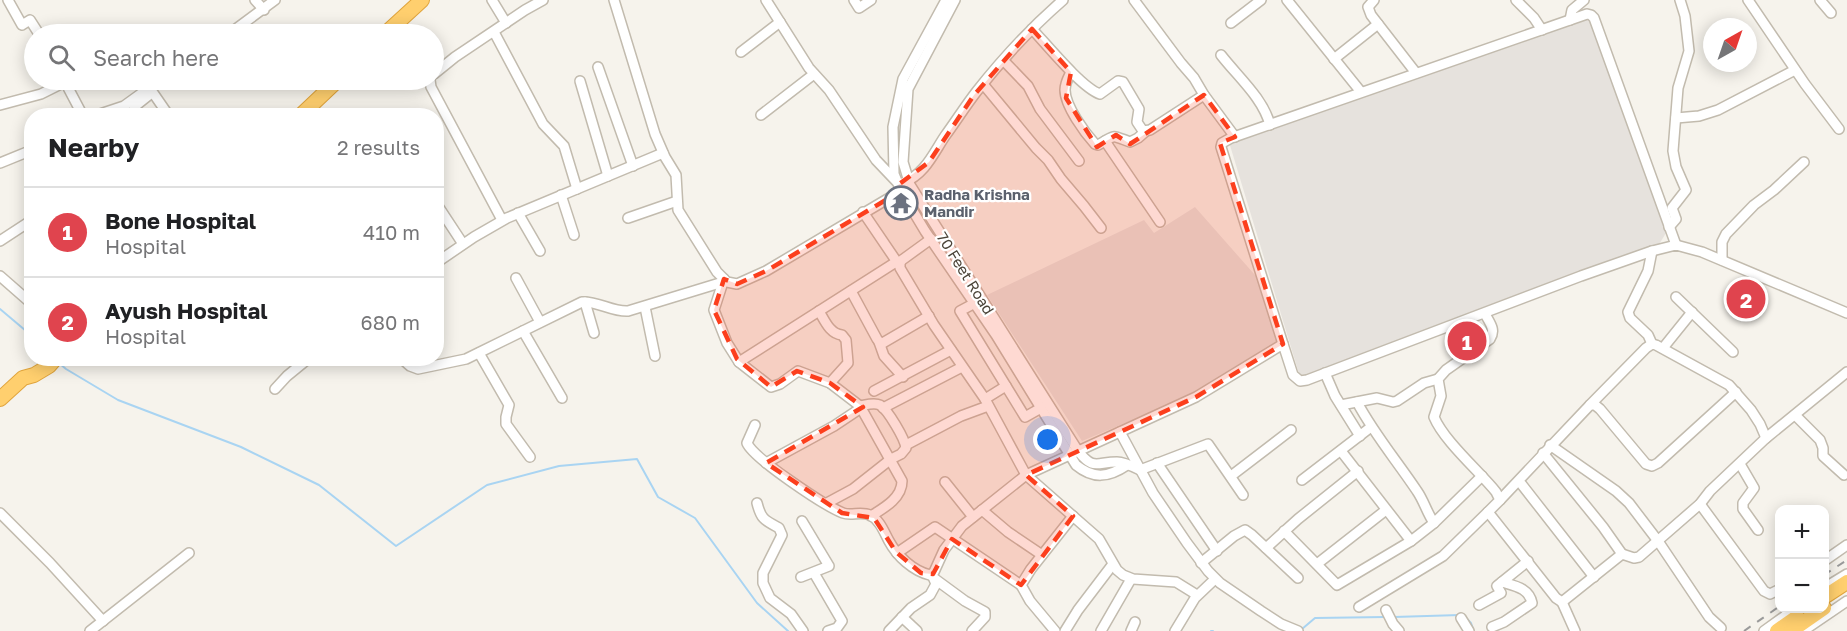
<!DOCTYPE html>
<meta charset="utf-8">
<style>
:root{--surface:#fff;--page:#f6f6f6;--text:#202124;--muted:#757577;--line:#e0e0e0;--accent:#ea580c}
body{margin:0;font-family:"Golos Text",sans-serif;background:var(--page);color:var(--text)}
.controls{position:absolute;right:18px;bottom:18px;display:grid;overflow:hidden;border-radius:12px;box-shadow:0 3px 15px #0003}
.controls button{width:54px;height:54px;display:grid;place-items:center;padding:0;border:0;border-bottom:2px solid var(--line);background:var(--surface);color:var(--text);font:30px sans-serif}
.compass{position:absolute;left:1703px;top:18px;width:54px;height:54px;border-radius:50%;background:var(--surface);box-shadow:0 3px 15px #0003;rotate:40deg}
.you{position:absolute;left:1048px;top:440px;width:21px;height:21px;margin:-15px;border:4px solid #fff;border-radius:50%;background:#1a73e8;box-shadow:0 0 0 9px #1a73e833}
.badge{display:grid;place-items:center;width:39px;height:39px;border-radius:50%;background:var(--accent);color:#fff;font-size:20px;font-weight:700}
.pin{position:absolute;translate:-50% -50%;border:3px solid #fff;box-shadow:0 2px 6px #0006}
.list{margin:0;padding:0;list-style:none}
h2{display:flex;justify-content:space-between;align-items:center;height:78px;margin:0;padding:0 24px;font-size:26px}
h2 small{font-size:20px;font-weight:400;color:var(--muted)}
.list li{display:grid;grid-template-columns:39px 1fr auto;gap:18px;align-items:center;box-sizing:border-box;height:90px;padding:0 24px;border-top:2px solid var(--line)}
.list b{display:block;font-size:22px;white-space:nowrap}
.list p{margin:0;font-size:20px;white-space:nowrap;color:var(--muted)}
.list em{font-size:20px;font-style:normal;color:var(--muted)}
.icon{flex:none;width:33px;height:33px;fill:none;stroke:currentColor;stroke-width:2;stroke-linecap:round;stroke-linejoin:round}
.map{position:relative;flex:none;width:1847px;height:631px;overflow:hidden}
.search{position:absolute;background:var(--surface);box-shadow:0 3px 15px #0003;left:24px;top:24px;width:420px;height:66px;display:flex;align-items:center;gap:15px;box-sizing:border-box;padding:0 21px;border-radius:33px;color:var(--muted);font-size:22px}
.panel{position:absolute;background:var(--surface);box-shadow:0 3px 15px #0003;left:24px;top:108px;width:420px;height:258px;border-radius:24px}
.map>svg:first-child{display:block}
</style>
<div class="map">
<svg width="1847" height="631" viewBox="0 0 1847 631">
<rect width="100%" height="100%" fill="#f6f3ec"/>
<g fill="#e6e2dd">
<polygon points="1592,18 1666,233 1658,246 1300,377 1229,142"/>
<polygon points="1195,207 1262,283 1281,343 1190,396 1082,441 987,295 1144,220 1154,233"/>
</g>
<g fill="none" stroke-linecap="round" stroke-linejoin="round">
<g stroke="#a9d4f2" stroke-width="2">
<polyline points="0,309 32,336"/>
<polyline points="59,363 66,369 118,400 241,447 319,485 396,546 487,485 559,466 637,459 658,497 695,518 757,603 788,631"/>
<polyline points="1394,617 1460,615"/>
<polyline points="1467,619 1471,623 1473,629"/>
<polyline points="1302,629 1315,618 1385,617"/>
<polyline points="1211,631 1213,631"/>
</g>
<g stroke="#c2bbae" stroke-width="12">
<g id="minor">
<polyline points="8,0 22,25 30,20 39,34"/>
<polyline points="255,0 264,10"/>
<polyline points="492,0 506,23"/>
<polyline points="614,0 655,134 665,157 676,175 678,210 717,272 727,282 737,284 766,271 901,191"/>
<polyline points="766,0 809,68 829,90 876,160 896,181"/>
<polyline points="854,0 859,8 871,0"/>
<path d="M 946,0 L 903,79 L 893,127 L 894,174 L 901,191 L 925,231 L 996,335 L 1076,465 C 1093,479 1108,478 1127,465"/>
<path d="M 955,0 L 908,89 L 903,162 L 910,185 L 1078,451 C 1094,471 1096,462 1117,462 C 1124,462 1134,467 1140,470 L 1208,444 L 1243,495"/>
<polyline points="1134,0 1181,63 1194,78 1204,95 1235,137"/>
<polyline points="1287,0 1361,92"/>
<polyline points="1374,0 1368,7 1371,15 1416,73"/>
<polyline points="1516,0 1534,18 1542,30"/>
<polyline points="1748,0 1805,84 1839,129"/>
<polyline points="1820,0 1831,13"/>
<polyline points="1570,20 1572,10 1584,0"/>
<polyline points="1231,23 1261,0"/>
<path d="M 1032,29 C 1047,45 1082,88 1100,94 L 1118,81 L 1123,82 L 1139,109 L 1137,122 L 1143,131 L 1150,130 L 1204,95"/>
<polyline points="494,32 543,124 564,146 577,189"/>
<polyline points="229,34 275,0"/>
<polyline points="741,52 780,22"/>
<path d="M 1221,55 C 1238,77 1263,98 1270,125"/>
<polyline points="1334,59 1378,24"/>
<polyline points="1004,61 1028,86 1040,109 1079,161"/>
<polyline points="598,67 633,166"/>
<path d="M 1071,72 C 1068,78 1065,83 1065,90 C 1065,106 1085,133 1095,144 L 1098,145 C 1117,135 1109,134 1130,142 L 1138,138 L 1146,131"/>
<polyline points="434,74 455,57 525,10 543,0"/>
<polyline points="64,80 83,116"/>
<polyline points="430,80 431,87 502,220"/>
<polyline points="580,81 608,176"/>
<polyline points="983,84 1036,148 1048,160 1061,179 1084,206 1101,228"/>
<polyline points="149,87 169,116"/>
<polyline points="0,105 41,94 65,82"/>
<polyline points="134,107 149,95 149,87"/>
<polyline points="761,115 814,74"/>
<polyline points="94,116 124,106 160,80"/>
<polyline points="1676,118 1699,116 1718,110 1795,70"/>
<polyline points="1105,141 1160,222"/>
<polyline points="0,163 32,150"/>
<path d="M 903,183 C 925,174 933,154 945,136 C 956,121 966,105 977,91 C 1003,58 1032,27 1063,0"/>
<polyline points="561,195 574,235"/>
<polyline points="436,203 463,244"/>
<polyline points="863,212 899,265"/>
<polyline points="518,213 540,251"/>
<polyline points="628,218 677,201"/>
<polyline points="1669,227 1676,219 1672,208 1686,190 1676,167 1673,151 1678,88 1689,51 1685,16 1680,0"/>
<polyline points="931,239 902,260 900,263 900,268 934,325 985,399 1026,475 1099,539 1117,570 1123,575 1133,579 1176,582 1197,595"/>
<polyline points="0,241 32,220"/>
<polyline points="1652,251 1648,271 1628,312 1630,318 1648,335 1652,344"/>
<polyline points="1722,260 1722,242 1726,234 1754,205 1774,190 1804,162"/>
<polyline points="436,263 474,237 507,218 663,153"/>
<polyline points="0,276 32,304"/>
<polyline points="516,278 540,322"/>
<path d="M 724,279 L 714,310 L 727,343 L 739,362 L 771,387 L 780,384 L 798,371 L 830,383 L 860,406 L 902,481 C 902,498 884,508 871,516"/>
<polyline points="851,291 877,339 881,344 929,316"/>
<polyline points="1676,297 1733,352"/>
<polyline points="585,302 594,333"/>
<polyline points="975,303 960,311 1025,417 1041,408"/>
<polyline points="645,307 655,356"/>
<path d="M 819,311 C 825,321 830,334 842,335 L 846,340 L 848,363 L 830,383"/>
<path d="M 1485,314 C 1490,323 1496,330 1490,339 L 1446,370 L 1438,379 L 1441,396 L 1434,417 C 1444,441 1479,471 1496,492 L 1500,500 L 1488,512 L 1556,598 L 1562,602 L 1622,554 L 1634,558 L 1639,557 L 1700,504 L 1710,491 L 1766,438"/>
<polyline points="523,331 562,398"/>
<polyline points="879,342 884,356 903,377"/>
<polyline points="1283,344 1221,147 1222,143 1231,138 1587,14 1591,15 1594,18 1676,245"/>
<polyline points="1663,348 1692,312"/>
<polyline points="479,353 509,405 506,417 506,424 530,457"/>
<path d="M 401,358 L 410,366 L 418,369 L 466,359 L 582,302 C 598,301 612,312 628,311 L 723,282"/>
<polyline points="739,362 896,262"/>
<polyline points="1325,373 1335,396 1360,436"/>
<polyline points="275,389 287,376 309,358"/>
<polyline points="874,391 951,350"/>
<polyline points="985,399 1006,386"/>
<path d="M 1357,402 C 1374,434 1397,461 1417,491 C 1424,501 1427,513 1434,523"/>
<polyline points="1341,405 1377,398 1393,402 1397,401 1424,383 1438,379"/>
<polyline points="1590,405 1646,348 1652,344 1656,345 1729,385 1751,410 1760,424 1766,438 1847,372"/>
<polyline points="883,408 962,367"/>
<polyline points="1795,415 1820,440 1823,448 1823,456 1844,475"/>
<path d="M 755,425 L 747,443 C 753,458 825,506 843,513 C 851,516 861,511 870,515 C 880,520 884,532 889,541 C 897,556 913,571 930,575 L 934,572 L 944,550 L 962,526 L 1026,475 L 1196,397 L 1283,344 L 1293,375 L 1300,381 L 1307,380 L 1581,276 L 1652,251 L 1676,245 L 1702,252 L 1847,313"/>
<polyline points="1120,432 1153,493 1187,543 1208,571 1220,583 1261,611 1281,624 1298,631"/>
<polyline points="906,445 961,416 988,406"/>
<polyline points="1550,445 1616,491 1629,503 1658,541 1709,617 1721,628"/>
<polyline points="1341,451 1411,541"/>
<polyline points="1543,453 1603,527 1622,554"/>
<polyline points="766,463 834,426 861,408"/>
<polyline points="1157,463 1217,551"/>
<polyline points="1740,464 1754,488 1743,503 1743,509 1758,530"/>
<polyline points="1231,476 1291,430"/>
<polyline points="1302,480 1371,427"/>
<polyline points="1519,481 1594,577"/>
<polyline points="945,482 973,517"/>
<polyline points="1500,500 1590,405 1595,405 1600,409 1646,464 1652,466 1658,463 1736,392"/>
<path d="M 757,503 C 761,519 764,520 779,528 L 782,535 L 763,573 L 763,583 L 770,598 L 791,614 L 803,631"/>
<path d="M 827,503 L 853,489 L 891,459 L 901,454 L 906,448 C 905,439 888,410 880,405 C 874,402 866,405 860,406"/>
<polyline points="1700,504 1764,591 1770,594 1780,589"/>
<polyline points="982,510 1008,532 1042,555"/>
<polyline points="0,513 50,563 103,621"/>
<polyline points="1284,531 1337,585 1411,541 1434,523 1482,476"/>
<polyline points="1266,548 1298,519 1358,471"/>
<polyline points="897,553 935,527 1021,585"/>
<polyline points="1824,561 1847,545"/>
<polyline points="1201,563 1234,536 1245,530 1252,535 1298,578"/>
<polyline points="1317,564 1386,510"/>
<polyline points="814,573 842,621 837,628 828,631"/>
<polyline points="801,577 829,566 802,521"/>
<polyline points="935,579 965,601 985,612 985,617 972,631"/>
<polyline points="1824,588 1847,574"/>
<polyline points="1562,602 1575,631"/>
<polyline points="1479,605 1501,593 1497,586 1528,561"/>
<polyline points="1359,607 1443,556 1488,512"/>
<polyline points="1386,610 1393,624 1399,631"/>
<polyline points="902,617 917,631"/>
<polyline points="1461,618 1469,631"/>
<path d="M 1492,627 L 1504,622 L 1532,603 C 1529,588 1515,586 1502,582"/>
<polyline points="90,631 189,553"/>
<polyline points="889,631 911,608 930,595 936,584 933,577"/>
<polyline points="1055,631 1030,601 1021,585 1031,569 1073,516"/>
<polyline points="1065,631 1078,610 1113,564"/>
<polyline points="1101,631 1131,579"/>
<polyline points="1131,631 1135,622"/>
<polyline points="1175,631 1195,598 1215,579"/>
<polyline points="1764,631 1796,608"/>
<polyline points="1803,631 1847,601"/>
</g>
</g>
<g stroke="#e0a43c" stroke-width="16">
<g id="highway">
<polyline points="385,34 422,0"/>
<polyline points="300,116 338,80"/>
<polyline points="0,399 23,378 34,375 49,366 56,358"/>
<polyline points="1824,597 1847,582"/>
<polyline points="1777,631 1797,617"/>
<polyline points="1791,631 1824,608"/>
</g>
</g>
<use href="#minor" stroke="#fff" stroke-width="9"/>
<use href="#highway" stroke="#ffcf6e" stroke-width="14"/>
<g stroke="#9a9a9a" stroke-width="2" stroke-dasharray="8 8" stroke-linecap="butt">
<polyline points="1824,575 1847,560"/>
<polyline points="1744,631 1780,606"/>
</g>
</g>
<path fill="#fc3f1d" fill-opacity="0.2" stroke="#fc3f1d" stroke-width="4.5" stroke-dasharray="12 8" stroke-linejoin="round" d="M 1032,29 L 1071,72 L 1066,98 L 1097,147 L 1116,135 L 1130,144 L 1204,95 L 1235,137 L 1220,143 L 1283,344 L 1196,397 L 1026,475 L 1073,516 L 1021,585 L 952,539 L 933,574 L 921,573 L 896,552 L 874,518 L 842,513 L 766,463 L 863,407 L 830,383 L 797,371 L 771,387 L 737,359 L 714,310 L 724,279 L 737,284 L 766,271 L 901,191 L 898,185 L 929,162 L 974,95 Z"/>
<defs>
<g id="temple-ring" transform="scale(1.725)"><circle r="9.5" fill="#fff" stroke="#6b7280" stroke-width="1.5"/><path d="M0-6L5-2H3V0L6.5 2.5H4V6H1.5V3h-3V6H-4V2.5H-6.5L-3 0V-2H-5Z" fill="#6b7280"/></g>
</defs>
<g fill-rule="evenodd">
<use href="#temple-ring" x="901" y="203"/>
</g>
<g text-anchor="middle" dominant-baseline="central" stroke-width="4.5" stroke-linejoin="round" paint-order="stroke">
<g font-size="15" font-weight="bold" fill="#5b616d" stroke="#fff" text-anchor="start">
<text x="924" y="194">Radha Krishna<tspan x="924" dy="17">Mandir</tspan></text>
</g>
<g font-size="15" fill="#4b4439" stroke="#fff">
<text transform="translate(966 273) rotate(58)">70 Feet Road</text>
</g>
</g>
</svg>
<div class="controls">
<button>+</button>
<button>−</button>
</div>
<svg class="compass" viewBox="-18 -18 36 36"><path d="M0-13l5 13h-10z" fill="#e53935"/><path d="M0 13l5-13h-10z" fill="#757577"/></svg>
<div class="you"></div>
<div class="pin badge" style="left:1467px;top:341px;background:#e0444e">1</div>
<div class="pin badge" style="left:1746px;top:299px;background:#e0444e">2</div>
<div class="search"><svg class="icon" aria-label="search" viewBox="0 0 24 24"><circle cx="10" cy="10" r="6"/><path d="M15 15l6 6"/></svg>Search here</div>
<section class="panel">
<h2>Nearby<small>2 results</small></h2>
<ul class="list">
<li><span class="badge" style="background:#e0444e">1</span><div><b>Bone Hospital</b><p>Hospital</p></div><em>410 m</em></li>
<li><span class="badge" style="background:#e0444e">2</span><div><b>Ayush Hospital</b><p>Hospital</p></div><em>680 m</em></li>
</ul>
</section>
</div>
